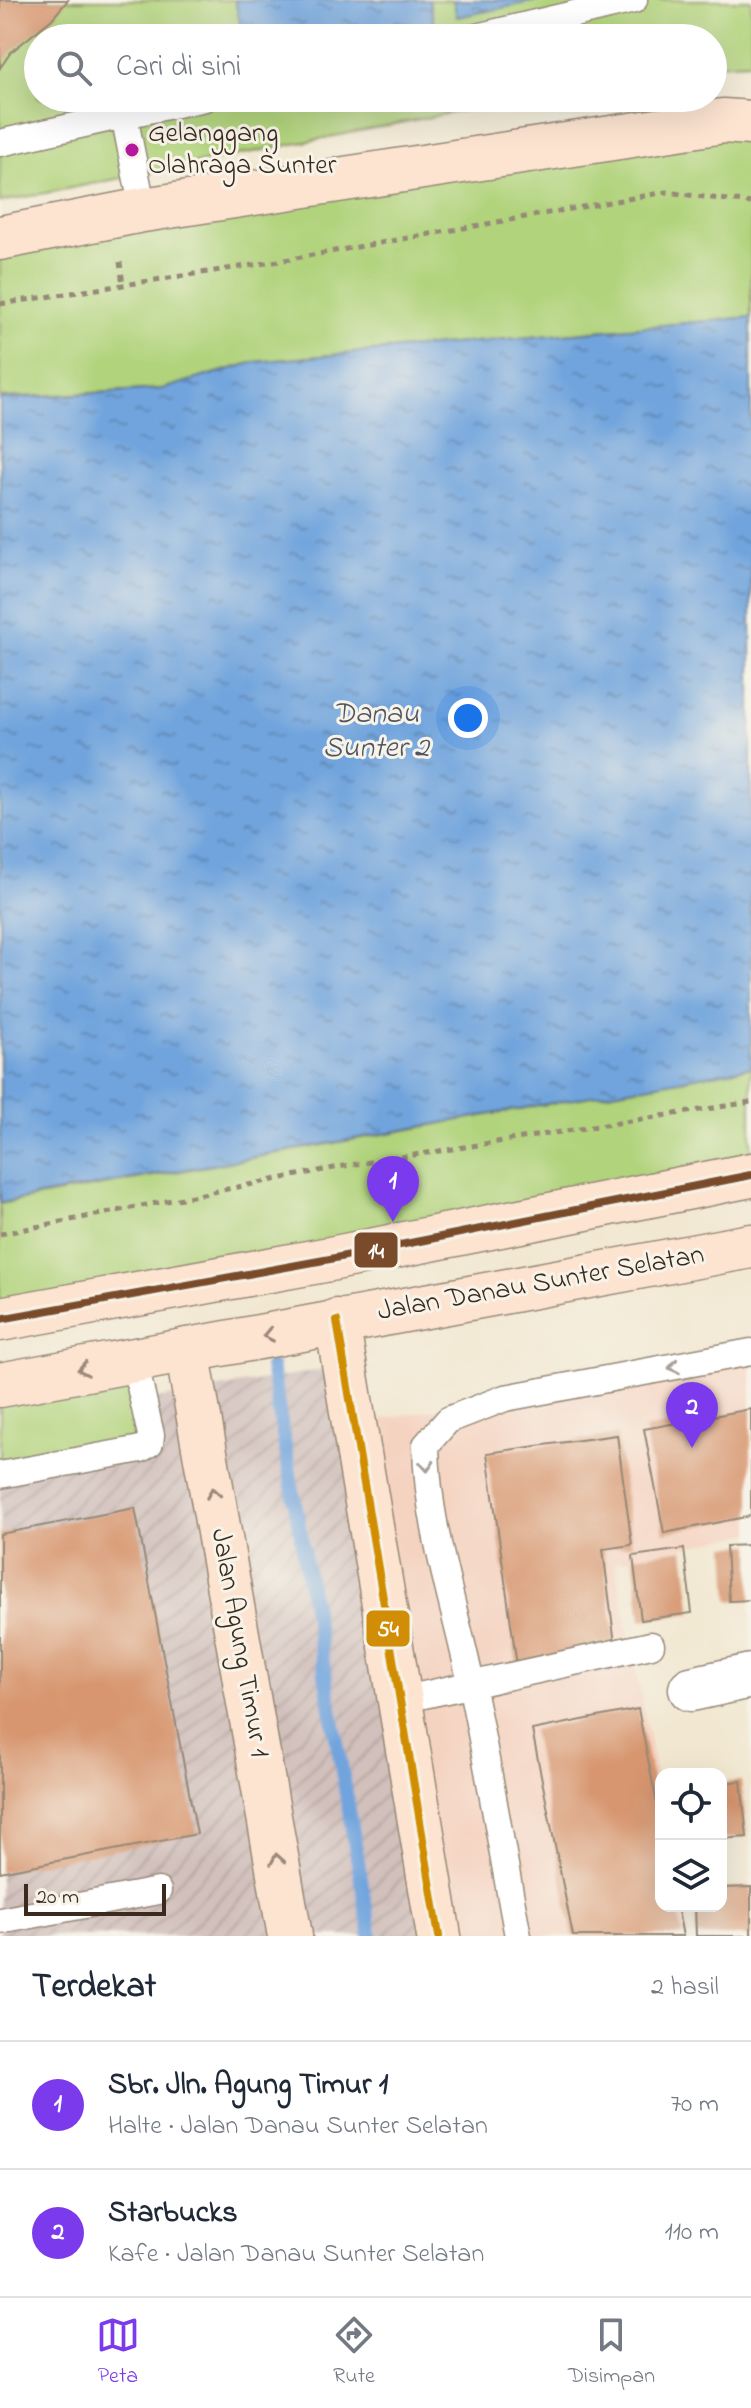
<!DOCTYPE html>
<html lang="id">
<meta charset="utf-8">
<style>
:root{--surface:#fff;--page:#f6f6f7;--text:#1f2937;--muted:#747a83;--line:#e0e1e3;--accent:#7c3aed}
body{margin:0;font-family:"Indie Flower",sans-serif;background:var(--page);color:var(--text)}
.controls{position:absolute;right:24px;bottom:24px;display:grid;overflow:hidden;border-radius:16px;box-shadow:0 8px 32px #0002}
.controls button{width:72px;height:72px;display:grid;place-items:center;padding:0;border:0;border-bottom:2px solid var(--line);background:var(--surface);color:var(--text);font:40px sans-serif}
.scale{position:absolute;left:24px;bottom:20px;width:142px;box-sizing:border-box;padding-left:8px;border:4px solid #3b2a1e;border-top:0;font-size:22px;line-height:28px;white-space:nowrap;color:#3b2a1e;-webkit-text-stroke:6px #f7f3e8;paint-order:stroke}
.you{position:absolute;left:468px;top:718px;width:28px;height:28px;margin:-20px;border:6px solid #fff;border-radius:50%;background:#1a73e8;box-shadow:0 0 0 12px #1a73e833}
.badge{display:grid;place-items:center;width:52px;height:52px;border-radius:50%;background:var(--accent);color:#fff;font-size:26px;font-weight:700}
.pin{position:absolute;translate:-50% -66px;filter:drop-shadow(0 2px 4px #0008)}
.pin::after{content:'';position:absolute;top:42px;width:28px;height:24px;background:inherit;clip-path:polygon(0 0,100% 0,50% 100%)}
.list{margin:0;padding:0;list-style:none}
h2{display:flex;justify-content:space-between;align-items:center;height:104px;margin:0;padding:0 32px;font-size:34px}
h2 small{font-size:26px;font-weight:400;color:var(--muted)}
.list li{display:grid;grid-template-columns:52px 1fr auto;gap:24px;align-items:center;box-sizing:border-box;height:128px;padding:0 32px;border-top:2px solid var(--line)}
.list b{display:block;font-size:30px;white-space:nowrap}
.list p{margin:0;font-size:26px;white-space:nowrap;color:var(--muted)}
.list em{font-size:26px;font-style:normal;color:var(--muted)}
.icon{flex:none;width:44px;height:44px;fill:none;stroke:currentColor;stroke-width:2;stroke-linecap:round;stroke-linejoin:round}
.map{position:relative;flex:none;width:751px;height:1936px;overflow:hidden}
.search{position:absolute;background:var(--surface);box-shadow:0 8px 32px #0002;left:24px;right:24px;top:24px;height:88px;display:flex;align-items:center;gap:20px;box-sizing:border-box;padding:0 28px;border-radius:44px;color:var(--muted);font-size:30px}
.sheet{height:360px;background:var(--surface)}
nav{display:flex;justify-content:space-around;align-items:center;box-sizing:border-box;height:112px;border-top:2px solid var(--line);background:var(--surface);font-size:22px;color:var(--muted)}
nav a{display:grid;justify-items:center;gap:4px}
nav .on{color:var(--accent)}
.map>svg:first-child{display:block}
</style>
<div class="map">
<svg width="751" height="1936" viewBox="0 0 751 1936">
<defs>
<pattern id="industrial-furrows" width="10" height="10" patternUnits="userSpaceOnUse" patternTransform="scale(2)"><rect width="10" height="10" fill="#d1c0bc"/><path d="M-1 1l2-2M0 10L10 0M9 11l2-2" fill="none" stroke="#b4a5a1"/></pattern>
<pattern id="water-ripples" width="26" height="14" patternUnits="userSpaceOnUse" patternTransform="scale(2)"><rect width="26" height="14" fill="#71a4dd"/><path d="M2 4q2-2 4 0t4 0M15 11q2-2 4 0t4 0" fill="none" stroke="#5e86b3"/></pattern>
</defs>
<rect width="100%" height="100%" fill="#f7f3e8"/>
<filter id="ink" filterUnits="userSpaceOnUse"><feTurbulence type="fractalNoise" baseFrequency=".0125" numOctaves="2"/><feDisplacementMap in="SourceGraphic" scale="16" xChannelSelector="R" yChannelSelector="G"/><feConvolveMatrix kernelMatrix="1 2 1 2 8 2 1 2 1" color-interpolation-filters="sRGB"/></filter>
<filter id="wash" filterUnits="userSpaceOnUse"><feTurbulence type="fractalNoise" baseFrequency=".006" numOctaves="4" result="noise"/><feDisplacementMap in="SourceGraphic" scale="32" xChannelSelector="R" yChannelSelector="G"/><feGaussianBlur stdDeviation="1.8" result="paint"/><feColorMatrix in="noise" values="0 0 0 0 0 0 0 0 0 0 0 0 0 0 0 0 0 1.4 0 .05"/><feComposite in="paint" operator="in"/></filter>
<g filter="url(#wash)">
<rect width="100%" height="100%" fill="#f2e8d2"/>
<polygon fill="#f5d3c1" points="751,1351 751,1533 615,1562 661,1799 661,1906 682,1906 688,1936 441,1936 360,1423"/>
<polygon fill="url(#industrial-furrows)" points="349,1365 441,1936 0,1936 0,1427"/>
<g fill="#b1d37b" stroke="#767e4c" stroke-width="2">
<polygon points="0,0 751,0 751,62 713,64 713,38 38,38 38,98 527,98 0,202"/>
<polygon points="751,123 751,317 255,362 162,389 0,398 0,244"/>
<polygon points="751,1067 751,1171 0,1314 0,1204"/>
<polygon points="134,1360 151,1435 0,1475 0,1385"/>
</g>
<g fill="url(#water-ripples)" stroke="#56677e" stroke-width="2">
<polygon points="235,0 429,0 435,28 386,38 243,38"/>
<polygon points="453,0 536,0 537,1 457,17"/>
<polygon points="751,317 751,1067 0,1203 0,399 162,389 255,362"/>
</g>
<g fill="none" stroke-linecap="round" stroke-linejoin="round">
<polyline stroke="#71a4dd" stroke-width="14" points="271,1366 371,1936"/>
</g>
<g id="blocks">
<g fill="#d79670">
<polygon points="0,0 68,0 52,19 11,52 0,68"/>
<polygon points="751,1409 751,1516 664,1533 644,1429"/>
<polygon points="617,1435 632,1545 603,1549 616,1652 517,1666 487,1453"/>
<polygon points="135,1508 197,1834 0,1872 0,1534"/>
<polygon points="751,1545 751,1600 729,1601 726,1546"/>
<polygon points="684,1549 692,1613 641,1620 633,1556"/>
<polygon points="638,1709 661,1824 661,1906 677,1906 683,1936 573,1936 532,1730"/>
<polygon points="741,1781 747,1837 721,1839 721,1783"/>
<polygon points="751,1887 751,1936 696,1936 695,1906 721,1906 721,1888"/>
</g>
</g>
</g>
<g filter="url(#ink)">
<use href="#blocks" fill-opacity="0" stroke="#968978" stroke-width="2"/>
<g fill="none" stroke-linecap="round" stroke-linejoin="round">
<g stroke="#968978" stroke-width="29">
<g id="lane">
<polyline points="472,38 634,0"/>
<polyline points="124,115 205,98"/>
<polyline points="0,143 124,115 143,210"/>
<polyline points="0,1475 141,1449 150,1443 151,1435 134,1360"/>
<polyline points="401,1700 651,1645"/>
<polyline points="0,1921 158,1891"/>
<path d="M 518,1936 C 502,1852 489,1768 471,1684 C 455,1606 427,1526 426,1445 L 448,1420 L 505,1398 L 751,1352"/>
</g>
</g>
<g stroke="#968978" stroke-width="47">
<polyline id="street" points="691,1689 751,1676"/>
</g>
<g stroke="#968978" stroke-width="47">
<g id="secondary">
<polyline points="0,238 143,210 723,121 751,123"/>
<polyline points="0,1319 330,1259 751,1175"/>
<polyline points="337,1321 439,1936"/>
<polyline points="187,1350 290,1936"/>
<polyline points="0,1385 751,1246"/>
</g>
</g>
<g stroke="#968978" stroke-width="5" stroke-dasharray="6 6" stroke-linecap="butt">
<polyline points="120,262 123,285"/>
<polyline points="0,304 279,261 666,192 751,203"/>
<polyline points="0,1234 344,1166 751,1102"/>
</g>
<use href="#lane" stroke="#fff" stroke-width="26"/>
<use href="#street" stroke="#fff" stroke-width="44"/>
<use href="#secondary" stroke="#fde4d1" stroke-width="44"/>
<g stroke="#f7f3e8" stroke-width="14">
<polyline id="bus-1" points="0,1319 330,1259 751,1175"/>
</g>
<g stroke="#f7f3e8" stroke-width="14">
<polyline id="bus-2" points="337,1321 439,1936"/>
</g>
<use href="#bus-1" stroke="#7a4b2a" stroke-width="8"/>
<use href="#bus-2" stroke="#d18d06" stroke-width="8"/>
</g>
<defs><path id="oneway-chevron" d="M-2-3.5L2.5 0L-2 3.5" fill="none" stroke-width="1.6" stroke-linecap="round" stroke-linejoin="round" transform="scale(2)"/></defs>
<g stroke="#9c8778">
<use href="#oneway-chevron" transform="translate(268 1335) rotate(168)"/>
<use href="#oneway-chevron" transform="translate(83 1369) rotate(170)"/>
<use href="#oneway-chevron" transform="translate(213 1493) rotate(-100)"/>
<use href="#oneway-chevron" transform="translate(277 1859) rotate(-100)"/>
</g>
<g stroke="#a79f9a">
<use href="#oneway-chevron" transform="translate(674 1367) rotate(169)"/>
<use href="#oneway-chevron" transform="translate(427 1466) rotate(86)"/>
</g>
</g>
<circle fill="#b5179e" stroke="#f7f3e8" stroke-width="3" cx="132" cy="150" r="8"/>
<g text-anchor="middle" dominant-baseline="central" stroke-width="6" stroke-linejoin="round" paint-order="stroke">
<g font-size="28" fill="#3b2a1e" stroke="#f7f3e8" text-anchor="start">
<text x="148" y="134">Gelanggang<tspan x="148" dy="32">Olahraga Sunter</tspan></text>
</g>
<g font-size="28" fill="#3b2a1e" stroke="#f7f3e8">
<text transform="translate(541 1284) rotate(-10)">Jalan Danau Sunter Selatan</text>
<text transform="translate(239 1643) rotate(80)">Jalan Agung Timur 1</text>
</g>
<g font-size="30" font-style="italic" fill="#4e5561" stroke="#f7f3e8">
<text x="376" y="715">Danau<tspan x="376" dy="34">Sunter 2</tspan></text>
</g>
</g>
<g stroke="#f7f3e8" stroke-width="3">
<rect x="353" y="1231" width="46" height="38" rx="8" fill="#7a4b2a"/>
<rect x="365" y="1609" width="46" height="39" rx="8" fill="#d18d06"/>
</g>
<g font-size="22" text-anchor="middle" font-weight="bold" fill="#fff">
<text x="376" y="1258">14</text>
<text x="388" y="1636">54</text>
</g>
</svg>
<div class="controls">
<button><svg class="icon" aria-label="locate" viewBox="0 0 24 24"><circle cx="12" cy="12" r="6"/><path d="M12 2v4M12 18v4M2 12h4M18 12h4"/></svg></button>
<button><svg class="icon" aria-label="layers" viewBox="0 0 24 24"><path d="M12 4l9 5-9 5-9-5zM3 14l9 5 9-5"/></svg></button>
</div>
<div class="scale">20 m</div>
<div class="you"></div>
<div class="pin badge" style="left:393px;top:1222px">1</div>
<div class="pin badge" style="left:692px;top:1448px">2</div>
<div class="search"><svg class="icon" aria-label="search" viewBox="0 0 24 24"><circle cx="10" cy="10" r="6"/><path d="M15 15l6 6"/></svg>Cari di sini</div>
</div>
<section class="sheet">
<h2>Terdekat<small>2 hasil</small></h2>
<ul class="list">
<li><span class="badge">1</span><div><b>Sbr. Jln. Agung Timur 1</b><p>Halte · Jalan Danau Sunter Selatan</p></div><em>70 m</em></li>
<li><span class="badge">2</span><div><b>Starbucks</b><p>Kafe · Jalan Danau Sunter Selatan</p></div><em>110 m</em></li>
</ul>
</section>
<nav>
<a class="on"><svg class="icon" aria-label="map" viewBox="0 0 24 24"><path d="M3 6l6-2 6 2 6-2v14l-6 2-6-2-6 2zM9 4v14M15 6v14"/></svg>Peta</a>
<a><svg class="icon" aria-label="directions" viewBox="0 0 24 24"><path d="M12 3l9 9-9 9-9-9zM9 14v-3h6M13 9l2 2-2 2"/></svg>Rute</a>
<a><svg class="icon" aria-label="saved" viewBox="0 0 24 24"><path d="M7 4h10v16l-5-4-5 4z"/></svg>Disimpan</a>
</nav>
